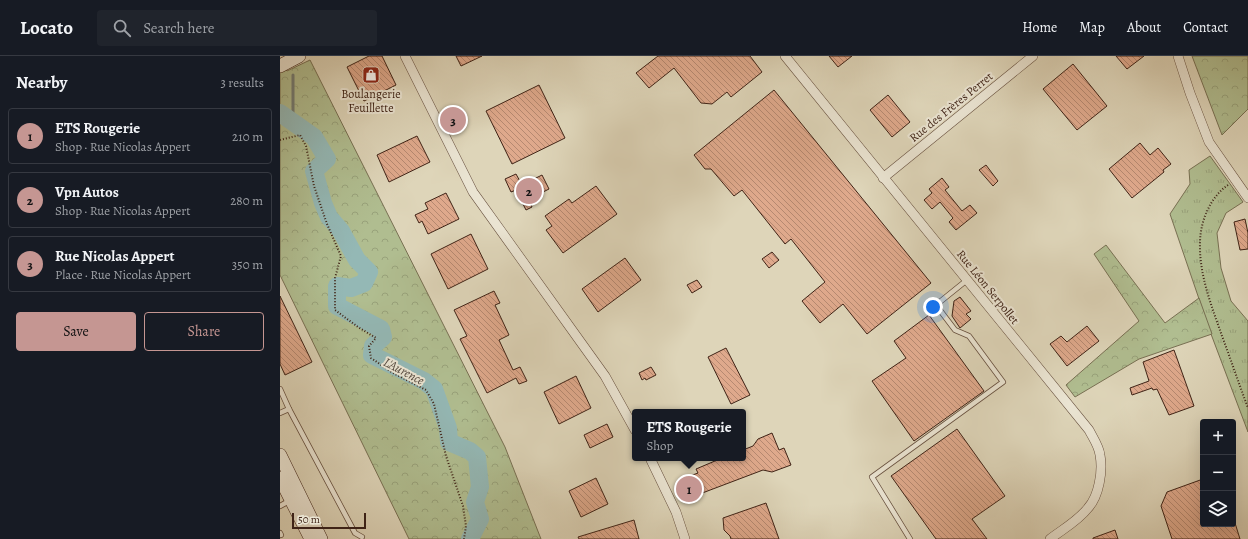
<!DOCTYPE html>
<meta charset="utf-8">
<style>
:root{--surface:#171b24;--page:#20242c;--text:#f1f3f6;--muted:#9ea1a6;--line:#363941;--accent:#c59692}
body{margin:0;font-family:Alegreya,serif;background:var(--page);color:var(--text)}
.controls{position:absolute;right:12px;bottom:12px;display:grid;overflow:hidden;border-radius:4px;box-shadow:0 4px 16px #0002}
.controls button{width:36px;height:36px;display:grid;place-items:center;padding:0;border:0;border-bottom:1px solid var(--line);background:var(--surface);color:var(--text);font:20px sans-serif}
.scale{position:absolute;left:12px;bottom:10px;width:74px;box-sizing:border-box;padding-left:4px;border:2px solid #3f2316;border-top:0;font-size:11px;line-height:14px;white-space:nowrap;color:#3f2316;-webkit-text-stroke:3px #eae4d2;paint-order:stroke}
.you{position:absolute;left:653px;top:251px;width:14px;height:14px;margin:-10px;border:3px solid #fff;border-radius:50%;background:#1a73e8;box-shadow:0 0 0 6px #1a73e833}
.badge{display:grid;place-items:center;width:26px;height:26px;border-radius:50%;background:var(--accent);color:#111;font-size:13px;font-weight:700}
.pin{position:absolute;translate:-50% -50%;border:2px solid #fff;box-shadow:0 1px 4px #0006}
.popup{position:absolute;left:352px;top:353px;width:114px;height:52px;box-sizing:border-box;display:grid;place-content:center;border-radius:4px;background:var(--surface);filter:drop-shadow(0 1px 3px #0005);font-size:13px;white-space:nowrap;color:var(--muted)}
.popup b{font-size:15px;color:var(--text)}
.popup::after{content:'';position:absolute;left:50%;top:100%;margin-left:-8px;border:8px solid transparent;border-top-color:var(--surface)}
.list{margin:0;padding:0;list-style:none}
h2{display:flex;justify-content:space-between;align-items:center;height:52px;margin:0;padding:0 16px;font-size:17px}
h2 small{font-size:13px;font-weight:400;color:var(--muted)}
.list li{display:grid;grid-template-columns:26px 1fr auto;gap:12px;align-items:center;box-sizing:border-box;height:56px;margin:0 8px 8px;padding:0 8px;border:1px solid var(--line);border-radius:4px}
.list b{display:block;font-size:15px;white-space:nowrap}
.list p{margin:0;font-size:13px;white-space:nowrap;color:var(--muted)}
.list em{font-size:13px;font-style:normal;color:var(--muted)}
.actions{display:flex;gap:8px;padding:12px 16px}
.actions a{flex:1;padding:9px 0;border:1px solid var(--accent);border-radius:4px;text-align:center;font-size:14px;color:var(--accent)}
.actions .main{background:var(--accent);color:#111}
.icon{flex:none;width:22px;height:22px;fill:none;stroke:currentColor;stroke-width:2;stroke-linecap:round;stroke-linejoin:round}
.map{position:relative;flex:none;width:968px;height:483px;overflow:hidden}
header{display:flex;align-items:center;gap:24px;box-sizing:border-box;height:56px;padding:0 20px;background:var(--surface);border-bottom:1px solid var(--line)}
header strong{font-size:19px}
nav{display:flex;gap:22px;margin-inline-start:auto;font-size:14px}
.search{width:280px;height:36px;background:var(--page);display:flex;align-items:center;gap:10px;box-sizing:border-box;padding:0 14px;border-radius:4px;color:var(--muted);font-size:15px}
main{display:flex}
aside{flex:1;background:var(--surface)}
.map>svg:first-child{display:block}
</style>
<header>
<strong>Locato</strong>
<div class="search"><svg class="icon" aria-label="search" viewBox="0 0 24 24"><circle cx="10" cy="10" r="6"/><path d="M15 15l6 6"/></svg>Search here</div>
<nav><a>Home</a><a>Map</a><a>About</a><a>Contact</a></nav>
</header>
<main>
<aside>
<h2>Nearby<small>3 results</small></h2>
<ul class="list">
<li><span class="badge">1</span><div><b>ETS Rougerie</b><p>Shop · Rue Nicolas Appert</p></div><em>210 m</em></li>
<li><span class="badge">2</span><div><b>Vpn Autos</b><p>Shop · Rue Nicolas Appert</p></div><em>280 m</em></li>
<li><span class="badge">3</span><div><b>Rue Nicolas Appert</b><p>Place · Rue Nicolas Appert</p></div><em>350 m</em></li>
</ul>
<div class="actions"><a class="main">Save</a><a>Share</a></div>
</aside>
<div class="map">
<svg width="968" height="483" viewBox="0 0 968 483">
<defs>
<pattern id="grass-tufts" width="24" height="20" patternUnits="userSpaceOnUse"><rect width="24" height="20" fill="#b0bd90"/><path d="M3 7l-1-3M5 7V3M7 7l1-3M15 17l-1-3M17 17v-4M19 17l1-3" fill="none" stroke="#98a27b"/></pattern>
<pattern id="forest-crowns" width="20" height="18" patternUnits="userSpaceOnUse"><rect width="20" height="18" fill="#b0bd90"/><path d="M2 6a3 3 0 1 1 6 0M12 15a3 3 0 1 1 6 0" fill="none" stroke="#98a27b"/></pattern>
<pattern id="building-back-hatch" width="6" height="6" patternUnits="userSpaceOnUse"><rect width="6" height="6" fill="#dfa98c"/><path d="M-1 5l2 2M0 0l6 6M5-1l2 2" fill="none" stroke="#b68971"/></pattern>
</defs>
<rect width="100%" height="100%" fill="#ded5b9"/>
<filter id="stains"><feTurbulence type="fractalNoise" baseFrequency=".005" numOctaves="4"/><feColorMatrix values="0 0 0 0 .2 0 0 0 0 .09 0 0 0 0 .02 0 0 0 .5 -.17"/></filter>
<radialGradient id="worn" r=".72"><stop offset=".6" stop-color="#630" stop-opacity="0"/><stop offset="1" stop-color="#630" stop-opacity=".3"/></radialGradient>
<polygon fill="url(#grass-tufts)" stroke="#787053" points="930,100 963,146 946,157 937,177 941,212 951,245 968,265 968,376 931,278 890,158 910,128 909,114"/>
<g fill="url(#forest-crowns)" stroke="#787053">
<polygon points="912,0 968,0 968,53 942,79"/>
<polygon points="0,2 7,15 30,4 225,391 261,483 129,483 0,219"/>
<polygon points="826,189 885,267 919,242 932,278 859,303 795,341 786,329 859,265 814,198"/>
</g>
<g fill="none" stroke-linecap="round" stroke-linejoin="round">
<polyline stroke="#727c75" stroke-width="3" points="13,19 13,66"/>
<polyline stroke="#94b8b5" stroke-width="18" points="0,57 34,81 47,103 34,115 43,147 49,161 61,175 77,204 89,216 84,227 71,232 57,230 57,250 101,273 103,281 93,290 92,299 144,325 154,333 168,372 169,386 190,395 197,401 200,431 195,446 200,463 190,483"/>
</g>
<g fill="url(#building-back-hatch)" stroke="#3f2316">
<polygon points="89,0 102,0 116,29 84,45 67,11"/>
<polygon points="176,0 202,0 181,10"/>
<polygon points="378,0 470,0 482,16 451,41 447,36 432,48 421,47 394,12 369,32 356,17"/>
<polygon points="549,0 572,0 558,11"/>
<polygon points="836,0 864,0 847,13"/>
<polygon points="793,8 827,50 797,74 763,33"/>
<polygon points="259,29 285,82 232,108 206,55"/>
<polygon points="494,34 651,227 587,278 563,248 540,267 522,245 545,226 511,183 505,188 462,134 454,140 431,113 425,113 414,99"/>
<polygon points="608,39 630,66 612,81 590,54"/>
<polygon points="137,80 150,106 109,126 97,99"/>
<polygon points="860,87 870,99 878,92 891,108 883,114 884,116 852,142 829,113"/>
<polygon points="706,109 718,125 713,130 699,114"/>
<polygon points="236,118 242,129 262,119 269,133 249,143 252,151 246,154 236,134 231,136 225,123"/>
<polygon points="662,122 669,131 665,134 682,155 690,149 697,157 676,174 669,166 673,162 660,146 652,153 644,144 652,137 649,133"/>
<polygon points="316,130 337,158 283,197 266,174 272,170 265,160 289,143 292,147"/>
<polygon points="166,137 179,163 148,178 142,165 139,167 135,159 148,153 145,147"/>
<polygon points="965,163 968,177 968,193 960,194 954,166"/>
<polygon points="191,178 208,213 168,233 151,198"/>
<polygon points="492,196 499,204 489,212 482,203"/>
<polygon points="345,202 361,224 318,256 302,233"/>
<polygon points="417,224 422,231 412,237 407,229"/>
<polygon points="214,235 220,247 215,249 229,279 219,284 233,314 240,311 247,325 239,328 236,322 207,337 180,283 187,280 174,254"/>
<polygon points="0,240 32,306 5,319 0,308"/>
<polygon points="680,241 691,255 686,258 691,263 680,272 672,260 674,245"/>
<polygon points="649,259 704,335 634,385 592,325 626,302 614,285"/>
<polygon points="807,270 819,285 787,310 770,288 781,280 787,286"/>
<polygon points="446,292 470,339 451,348 428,301"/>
<polygon points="894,294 914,350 889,359 877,333 873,334 872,332 852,339 850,332 869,325 863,306"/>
<polygon points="371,311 376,319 366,324 365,322 362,324 359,317"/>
<polygon points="296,320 311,352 279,368 264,336"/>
<polygon points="327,368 333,381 310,392 304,379"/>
<polygon points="677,373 725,440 692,463 707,483 656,483 611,420"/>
<polygon points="492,377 499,394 504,392 511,409 492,416 483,414 417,439 410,420 418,417 416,413 442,402 463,402 463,394 473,390 478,383"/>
<polygon points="316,422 328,448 301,461 289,435"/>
<polygon points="923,423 923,468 953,468 955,467 960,483 892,483 881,450 887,436"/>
<polygon points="486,447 499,483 451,483 450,480 444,474 443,462"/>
<polygon points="354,464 359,483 299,483 298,481"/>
<polygon points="835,474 838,483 813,483 813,482"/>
</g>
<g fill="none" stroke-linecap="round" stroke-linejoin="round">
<g stroke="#67503f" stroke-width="6">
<g id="lane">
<polyline points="0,333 9,353 0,357"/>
<polyline points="9,353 75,477 82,481"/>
<polyline points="0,450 11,444"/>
<polyline points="0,477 1,479"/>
<polyline points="630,483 592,421 723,326 689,280 675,274 656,249 687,224"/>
</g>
</g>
<g stroke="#67503f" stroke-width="10">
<g id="street">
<polyline points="125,0 193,136 325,320 355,374"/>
<path d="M 505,0 L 809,374 C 813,382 819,390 820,399 C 823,415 819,440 808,452 C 798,465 783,473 770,483"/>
<polyline points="898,0 910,37 929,86 968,142"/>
<polyline points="603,122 753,0"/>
<polyline points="370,402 396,456 405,483"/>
</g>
</g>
<g stroke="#3f2316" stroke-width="14">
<g id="secondary">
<polyline points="0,10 19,0"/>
<polyline points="0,399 41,483"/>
<polyline points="0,422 31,483"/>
</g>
</g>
<g stroke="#3f2316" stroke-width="2" stroke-dasharray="1 2" stroke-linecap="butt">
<polyline points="0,84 20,79 26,90 34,130 47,168 61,200 55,222 55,254 78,271 96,282 89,290 91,302 113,317 146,334 154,348 166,400 183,450 186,470 184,483"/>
<path d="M 948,129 C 930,141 920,166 920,187 C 919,219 932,251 942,280 C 951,304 959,328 968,352"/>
</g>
<use href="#lane" stroke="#eae4d2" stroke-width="4.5"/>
<use href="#street" stroke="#eae4d2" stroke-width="9"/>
<use href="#secondary" stroke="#eae4d2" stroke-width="13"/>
</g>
<defs>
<g id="shop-square" transform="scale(0.9)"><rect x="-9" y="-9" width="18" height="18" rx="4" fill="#8f2418" stroke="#eae4d2"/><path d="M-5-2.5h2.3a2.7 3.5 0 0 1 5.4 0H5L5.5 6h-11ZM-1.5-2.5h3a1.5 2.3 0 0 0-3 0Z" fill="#fff"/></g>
</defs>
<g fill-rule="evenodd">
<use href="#shop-square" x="91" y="19"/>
</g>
<g text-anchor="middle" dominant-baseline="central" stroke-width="4" stroke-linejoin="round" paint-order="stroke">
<g font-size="12" fill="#3f2316" stroke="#eae4d2">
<text x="91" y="38">Boulangerie<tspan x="91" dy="14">Feuillette</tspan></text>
</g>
<g font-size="12" fill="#3f2316" stroke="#eae4d2">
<text transform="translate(671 51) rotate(-39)">Rue des Frères Perret</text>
<text transform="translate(708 231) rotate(51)">Rue Léon Serpollet</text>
</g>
<g font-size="13" font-style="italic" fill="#54483e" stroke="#eae4d2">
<text transform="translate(124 315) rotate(28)">L'Aurence</text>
</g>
</g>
<rect width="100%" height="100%" filter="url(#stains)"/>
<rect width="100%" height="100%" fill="url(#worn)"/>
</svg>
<div class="controls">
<button>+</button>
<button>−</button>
<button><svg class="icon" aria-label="layers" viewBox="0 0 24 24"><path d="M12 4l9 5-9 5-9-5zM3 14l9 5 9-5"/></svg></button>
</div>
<div class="scale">50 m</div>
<div class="you"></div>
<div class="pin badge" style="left:409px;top:433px">1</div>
<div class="popup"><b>ETS Rougerie</b>Shop</div>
<div class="pin badge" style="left:249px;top:135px">2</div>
<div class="pin badge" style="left:173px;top:64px">3</div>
</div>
</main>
